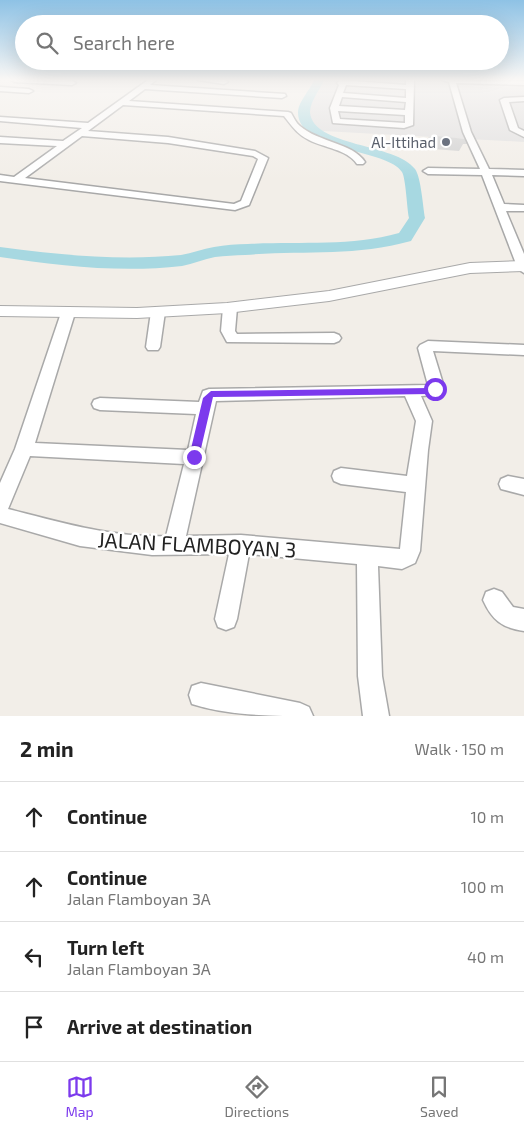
<!DOCTYPE html>
<meta charset="utf-8">
<style>
:root{--surface:#fff;--page:#f2f2f2;--text:#222;--muted:#767676;--line:#e0e0e0;--accent:#7c3aed}
body{margin:0;font-family:"Exo 2",sans-serif;background:var(--page);color:var(--text)}
.stop{position:absolute;width:15px;height:15px;margin:-11px;border:4px solid #7c3aed;border-radius:50%;background:#fff}
.stop.end{background:#7c3aed;border-color:#fff;box-shadow:0 1px 5px #0008}
.list{margin:0;padding:0;list-style:none}
h2{display:flex;justify-content:space-between;align-items:center;height:65px;margin:0;padding:0 20px;font-size:21px}
h2 small{font-size:16px;font-weight:400;color:var(--muted)}
.list li{display:grid;grid-template-columns:32px 1fr auto;gap:15px;align-items:center;box-sizing:border-box;height:70px;padding:0 20px;border-top:1px solid var(--line)}
.list b{display:block;font-size:19px;white-space:nowrap}
.list p{margin:0;font-size:16px;white-space:nowrap;color:var(--muted)}
.list em{font-size:16px;font-style:normal;color:var(--muted)}
.icon{flex:none;width:28px;height:28px;fill:none;stroke:currentColor;stroke-width:2;stroke-linecap:round;stroke-linejoin:round}
.map{position:relative;flex:none;width:524px;height:716px;overflow:hidden}
.search{position:absolute;background:var(--surface);box-shadow:0 5px 20px #0002;left:15px;right:15px;top:15px;height:55px;display:flex;align-items:center;gap:12px;box-sizing:border-box;padding:0 18px;border-radius:28px;color:var(--muted);font-size:19px}
.sheet{height:345px;background:var(--surface)}
nav{display:flex;justify-content:space-around;align-items:center;box-sizing:border-box;height:70px;border-top:1px solid var(--line);background:var(--surface);font-size:14px;color:var(--muted)}
nav a{display:grid;justify-items:center;gap:2px}
nav .on{color:var(--accent)}
.map>svg:first-child{display:block}
</style>
<div class="map">
<svg width="524" height="716" viewBox="0 0 524 716">
<rect width="100%" height="100%" fill="#f2eee8"/>
<polygon fill="#e0dfdf" points="321,80 524,80 524,142 323,131 308,122 308,111"/>
<polygon fill="#d0d0d0" points="436,136 466,139 467,144 463,144 459,151 420,148 429,137"/>
<g fill="none" stroke-linecap="round" stroke-linejoin="round">
<path fill="#a7d8e1" fill-rule="evenodd" d="M 314,80 L 324,80 C 320,90 310,101 310,112 C 312,147 396,143 415,169 C 421,177 423,207 425,218 L 411,241 C 354,257 303,250 245,255 C 235,255 225,256 215,257 C 204,259 193,264 182,266 C 122,273 59,266 0,257 L 0,247 C 59,255 121,261 181,255 C 192,253 203,249 214,247 C 225,245 237,244 248,244 C 298,241 350,247 399,233 L 409,218 C 407,209 406,179 402,172 C 389,149 296,152 298,111 C 299,101 310,90 314,80 Z"/>
<g stroke="#a9a9a9" stroke-width="3">
<g id="minor">
<path d="M 11,80 C 25,80 65,76 76,83 L 72,85 L 14,82 Z"/>
<path d="M 148,80 L 156,80 L 150,85 L 285,94 L 286,96 L 282,98 L 145,89 L 129,101 L 288,112 L 291,113 C 294,118 296,123 300,126 C 318,142 353,143 365,162 L 363,164 L 357,164 C 347,149 324,148 309,140 C 297,134 292,126 284,116 L 123,105 L 88,131 L 168,137 L 255,151 L 268,158 L 249,205 L 235,210 L 0,181 L 0,175 L 14,177 L 57,146 L 0,143 L 0,137 L 63,141 L 82,128 L 0,121 L 0,117 L 88,123 ZM 82,136 L 168,143 L 253,156 L 258,159 L 241,201 L 234,204 L 25,178 Z"/>
<polygon points="198,80 225,80 228,82 224,84"/>
<path d="M 340,80 L 406,85 L 406,80 L 414,80 L 413,125 L 404,128 L 333,123 L 330,108 L 339,85 L 337,83 ZM 346,85 L 406,89 L 406,98 L 343,93 ZM 342,97 L 406,102 L 405,110 L 339,106 ZM 338,111 L 405,115 L 405,123 L 340,119 Z"/>
<polygon points="442,80 524,81 524,85 456,83 471,132 489,169 524,170 524,176 492,175 504,204 524,205 524,211 506,211 524,254 524,273 518,269 482,175 428,174 423,171 428,168 480,169 463,132 449,82"/>
<polygon points="0,87 29,89 33,91 29,93 0,91"/>
<polygon points="524,97 524,101 509,102 518,128 524,131 524,137 510,130 500,100 504,98"/>
<polygon points="230,304 237,308 235,331 237,334 334,333 339,335 341,338 339,341 334,343 227,342 221,331 223,308"/>
<polygon points="158,308 165,312 160,347 158,350 148,350 146,347 151,312"/>
<path d="M 68,309 L 75,313 L 35,443 L 188,450 L 196,414 L 100,410 L 94,408 L 92,404 L 94,400 L 100,398 L 199,402 L 203,391 L 209,389 L 428,385 L 418,348 L 420,345 L 428,341 L 524,345 L 524,355 L 433,351 L 444,387 L 437,395 L 421,396 L 432,421 L 428,450 L 420,551 L 415,563 L 402,569 L 378,566 L 382,676 L 389,716 L 363,716 L 358,676 L 357,564 L 249,554 L 237,619 L 234,627 L 226,630 L 218,627 L 215,619 L 229,554 L 152,555 L 80,546 L 0,523 L 0,483 L 15,449 L 61,313 ZM 405,396 L 416,421 L 407,476 L 341,468 L 334,471 L 332,476 L 334,481 L 341,484 L 406,492 L 400,549 L 241,535 L 186,536 L 216,401 ZM 30,456 L 184,464 L 166,536 C 112,538 60,522 8,509 Z"/>
<polygon points="508,476 524,479 524,495 501,489 499,484 501,479"/>
<path d="M 494,589 L 502,592 L 513,607 L 524,609 L 524,631 C 502,628 492,620 483,600 L 486,592 Z"/>
<path d="M 201,683 L 300,703 L 309,707 L 313,716 C 272,716 230,716 192,704 L 189,695 L 192,686 Z"/>
</g>
</g>
<g stroke="#a9a9a9" stroke-width="2">
<polygon id="tertiary" points="524,261 524,271 470,273 329,301 227,313 137,318 0,316 0,306 137,308 227,303 329,291 470,263"/>
</g>
<use href="#minor" fill="#fff" fill-rule="evenodd"/>
<use href="#tertiary" fill="#fff" fill-rule="evenodd"/>
</g>
<linearGradient id="sky" x2="0" y2="1"><stop stop-color="#8ec2e5"/><stop offset="0.44" stop-color="#f9f7f5"/><stop offset="1" stop-color="#f9f7f5" stop-opacity="0"/></linearGradient>
<rect width="524" height="180" fill="url(#sky)"/>
<polygon fill="#7c3aed" points="435,386 440,389 431,394 213,397 199,457 194,461 189,457 203,398 211,391 429,388"/>
<circle fill="#6b7280" stroke="#fff" stroke-width="2" cx="446" cy="142" r="5"/>
<g text-anchor="middle" dominant-baseline="central" stroke-width="5" stroke-linejoin="round" paint-order="stroke">
<g font-size="15" fill="#5b616d" stroke="#fff" text-anchor="end">
<text x="436" y="142">Al-Ittihad</text>
</g>
<g font-size="21" fill="#222" stroke="#fff">
<text transform="translate(197 544) rotate(3)">JALAN FLAMBOYAN 3</text>
</g>
</g>
</svg>
<div class="stop" style="left:435px;top:389px"></div>
<div class="stop end" style="left:194px;top:457px"></div>
<div class="search"><svg class="icon" aria-label="search" viewBox="0 0 24 24"><circle cx="10" cy="10" r="6"/><path d="M15 15l6 6"/></svg>Search here</div>
</div>
<section class="sheet">
<h2>2 min<small>Walk · 150 m</small></h2>
<ul class="list">
<li><svg class="icon" aria-label="ahead" viewBox="0 0 24 24"><path d="M12 20V5M6 11l6-6 6 6"/></svg><div><b>Continue</b></div><em>10 m</em></li>
<li><svg class="icon" aria-label="ahead" viewBox="0 0 24 24"><path d="M12 20V5M6 11l6-6 6 6"/></svg><div><b>Continue</b><p>Jalan Flamboyan 3A</p></div><em>100 m</em></li>
<li><svg class="icon" aria-label="left" viewBox="0 0 24 24"><path d="M17 20v-9H6M10 6l-5 5 5 5"/></svg><div><b>Turn left</b><p>Jalan Flamboyan 3A</p></div><em>40 m</em></li>
<li><svg class="icon" aria-label="arrive" viewBox="0 0 24 24"><path d="M6 21V4h12l-3 4 3 4H6"/></svg><div><b>Arrive at destination</b></div></li>
</ul>
</section>
<nav>
<a class="on"><svg class="icon" aria-label="map" viewBox="0 0 24 24"><path d="M3 6l6-2 6 2 6-2v14l-6 2-6-2-6 2zM9 4v14M15 6v14"/></svg>Map</a>
<a><svg class="icon" aria-label="directions" viewBox="0 0 24 24"><path d="M12 3l9 9-9 9-9-9zM9 14v-3h6M13 9l2 2-2 2"/></svg>Directions</a>
<a><svg class="icon" aria-label="saved" viewBox="0 0 24 24"><path d="M7 4h10v16l-5-4-5 4z"/></svg>Saved</a>
</nav>
